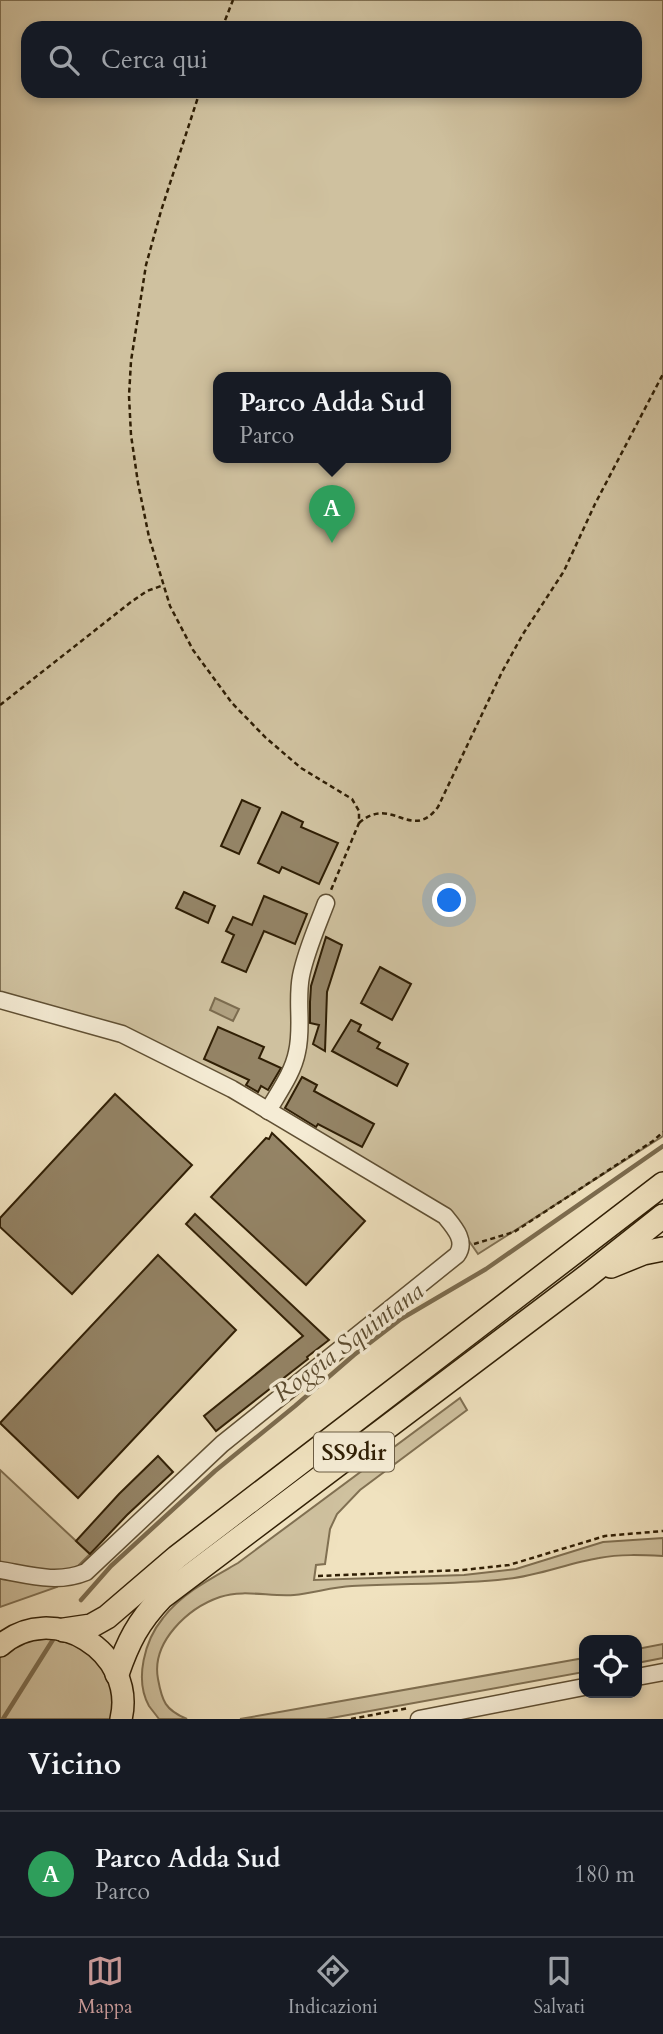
<!DOCTYPE html>
<html lang="it">
<style>
:root{--surface:#171b24;--page:#242831;--text:#f1f3f6;--muted:#9ea1a6;--line:#363941;--accent:#c59692}
body{margin:0;font-family:Cardo,serif;background:var(--page);color:var(--text)}
.controls{position:absolute;right:21px;bottom:21px;display:grid;overflow:hidden;border-radius:14px;box-shadow:0 4px 10px #0003}
.controls button{width:63px;height:63px;display:grid;place-items:center;padding:0;border:0;border-bottom:2px solid var(--line);background:var(--surface);color:var(--text);font:35px sans-serif}
.you{position:absolute;left:450px;top:901px;width:24px;height:24px;margin:-18px;border:5px solid #fff;border-radius:50%;background:#1a73e8;box-shadow:0 0 0 10px #1a73e833}
.badge{display:grid;place-items:center;width:46px;height:46px;border-radius:50%;background:var(--accent);color:#fff;font-size:23px;font-weight:700}
.pin{position:absolute;translate:-50% -58px;filter:drop-shadow(0 2px 4px #0008)}
.pin::after{content:'';position:absolute;top:37px;width:24px;height:21px;background:inherit;clip-path:polygon(0 0,100% 0,50% 100%)}
.popup{position:absolute;left:213px;top:372px;width:238px;height:91px;box-sizing:border-box;display:grid;place-content:center;border-radius:14px;background:var(--surface);filter:drop-shadow(0 2px 5px #0005);font-size:23px;white-space:nowrap;color:var(--muted)}
.popup b{font-size:26px;color:var(--text)}
.popup::after{content:'';position:absolute;left:50%;top:100%;margin-left:-14px;border:14px solid transparent;border-top-color:var(--surface)}
.list{margin:0;padding:0;list-style:none}
h2{display:flex;justify-content:space-between;align-items:center;height:91px;margin:0;padding:0 28px;font-size:30px}
h2 small{font-size:23px;font-weight:400;color:var(--muted)}
.list li{display:grid;grid-template-columns:46px 1fr auto;gap:21px;align-items:center;box-sizing:border-box;height:126px;padding:0 28px;border-top:2px solid var(--line)}
.list b{display:block;font-size:26px;white-space:nowrap}
.list p{margin:0;font-size:23px;white-space:nowrap;color:var(--muted)}
.list em{font-size:23px;font-style:normal;color:var(--muted)}
.icon{flex:none;width:38px;height:38px;fill:none;stroke:currentColor;stroke-width:2;stroke-linecap:round;stroke-linejoin:round}
.map{position:relative;flex:none;width:663px;height:1719px;overflow:hidden}
.search{position:absolute;background:var(--surface);box-shadow:0 4px 10px #0003;left:21px;right:21px;top:21px;height:77px;display:flex;align-items:center;gap:18px;box-sizing:border-box;padding:0 24px;border-radius:21px;color:var(--muted);font-size:26px}
.sheet{height:217px;background:var(--surface)}
nav{display:flex;justify-content:space-around;align-items:center;box-sizing:border-box;height:98px;border-top:2px solid var(--line);background:var(--surface);font-size:19px;color:var(--muted)}
nav a{display:grid;justify-items:center;gap:4px}
nav .on{color:var(--accent)}
.map>svg:first-child{display:block}
</style>
<div class="map">
<svg width="663" height="1719" viewBox="0 0 663 1719">
<rect width="100%" height="100%" fill="#f0e2bf"/>
<filter id="stains"><feTurbulence type="fractalNoise" baseFrequency=".00286" numOctaves="4"/><feColorMatrix values="0 0 0 0 .2 0 0 0 0 .09 0 0 0 0 .02 0 0 0 .5 -.17"/></filter>
<radialGradient id="worn" r=".72"><stop offset=".6" stop-color="#630" stop-opacity="0"/><stop offset="1" stop-color="#630" stop-opacity=".3"/></radialGradient>
<g fill="#cfc19f" stroke="#807052" stroke-width="2" fill-rule="evenodd">
<path d="M 0,0 L 663,0 L 663,1136 L 478,1254 L 451,1215 L 234,1084 L 0,995 ZM 28,28 L 635,28 L 635,91 L 28,91 ZM 218,377 L 446,377 L 446,457 L 218,457 Z"/>
<path d="M 460,1398 L 467,1410 L 360,1490 L 337,1514 L 330,1529 L 325,1564 L 316,1565 L 314,1580 L 464,1575 L 516,1569 L 603,1542 L 663,1538 L 663,1556 C 642,1555 620,1554 599,1558 C 568,1563 538,1576 506,1579 C 455,1585 403,1583 352,1586 C 332,1587 314,1593 294,1595 C 270,1597 244,1589 220,1597 C 188,1608 151,1642 158,1679 C 162,1701 165,1710 187,1719 L 159,1719 C 156,1715 152,1710 149,1706 C 134,1679 145,1640 163,1618 C 182,1593 212,1578 238,1563 Z"/>
<polygon points="0,1470 90,1554 57,1587 0,1607"/>
<polygon points="24,1635 72,1636 107,1663 116,1719 0,1719 0,1650"/>
<polygon points="663,1644 663,1658 637,1663 637,1649"/>
<polygon points="584,1658 584,1672 326,1719 240,1719"/>
</g>
<polygon fill="#afa080" stroke="#7c6c4f" stroke-width="2" points="215,998 239,1009 233,1021 210,1010"/>
<g fill="none" stroke-linecap="round" stroke-linejoin="round">
<g stroke="#7c6c4f" stroke-width="4.5">
<polyline points="81,1600 111,1566 215,1471 295,1406 354,1355 401,1319 486,1269 663,1146"/>
<polyline points="3,1719 54,1638"/>
</g>
</g>
<g fill="#948466" stroke="#301f05" stroke-width="2">
<polygon points="242,800 260,808 239,854 221,846"/>
<polygon points="282,812 303,822 301,827 338,843 319,884 282,867 279,873 258,863"/>
<polygon points="184,892 215,906 208,923 176,908"/>
<polygon points="264,896 307,914 295,944 264,931 246,972 222,962 234,935 226,931 233,917 252,925"/>
<polygon points="326,937 342,945 327,992 325,1051 313,1044 319,1025 310,1023 310,1002 311,986"/>
<polygon points="380,967 411,984 392,1020 361,1003"/>
<polygon points="351,1020 361,1025 358,1031 380,1043 377,1048 408,1064 397,1086 332,1051"/>
<polygon points="218,1027 264,1047 259,1058 281,1068 268,1090 261,1086 258,1092 246,1085 249,1080 204,1059"/>
<polygon points="302,1077 317,1085 314,1091 374,1124 362,1147 318,1124 316,1127 285,1108"/>
<polygon points="115,1094 192,1165 72,1294 0,1227 0,1218"/>
<polygon points="272,1133 365,1221 306,1285 211,1197 266,1138 269,1139"/>
<polygon points="195,1214 329,1340 307,1357 308,1359 216,1431 204,1416 303,1336 186,1224"/>
<polygon points="158,1255 236,1330 78,1498 0,1423"/>
<polygon points="158,1456 173,1472 127,1515 90,1554 76,1541 119,1494"/>
</g>
<g fill="none" stroke-linecap="round" stroke-linejoin="round">
<g stroke="#605034" stroke-width="19">
<g id="minor">
<path d="M 0,1000 L 122,1034 L 232,1089 L 445,1216 C 454,1227 467,1241 457,1255 L 222,1444 L 86,1572 C 57,1584 29,1575 0,1570"/>
<path d="M 268,1111 C 278,1093 293,1073 297,1052 C 303,1027 296,1001 301,976 C 306,951 317,927 326,903"/>
<polyline points="637,1677 663,1672"/>
<polyline points="419,1719 584,1687"/>
</g>
</g>
<g stroke="#301f05" stroke-width="24">
<path id="major" d="M 0,1646 C 52,1599 137,1652 121,1719"/>
</g>
<g stroke="#301f05" stroke-width="26">
<g id="highway">
<polyline points="611,1266 643,1253 663,1249"/>
<polyline points="64,1630 91,1626 107,1617 177,1557 663,1184"/>
<path d="M 117,1674 C 128,1642 138,1622 162,1597 L 586,1277 L 663,1216"/>
</g>
</g>
<g stroke="#301f05" stroke-width="2.5" stroke-dasharray="5 3.5" stroke-linecap="butt">
<polyline points="222,28 233,0"/>
<polyline points="200,91 161,211 146,265 131,361 129,396 131,435 138,483 149,537 170,606 193,650 232,703 266,738 301,768 352,799 359,811 359,823 331,890"/>
<polyline points="0,705 131,602 147,591 164,585"/>
<path d="M 359,823 C 392,794 411,843 438,807 L 502,672 L 523,634 L 564,571 L 595,504 L 663,374"/>
<polyline points="474,1244 514,1232 653,1141 663,1132"/>
<polyline points="318,1576 463,1570 509,1565 605,1536 663,1531"/>
<polyline points="351,1719 409,1708"/>
</g>
<use href="#minor" stroke="#f5ecd5" stroke-width="16"/>
<use href="#major" stroke="#f0e2bf" stroke-width="21"/>
<use href="#highway" stroke="#f0e2bf" stroke-width="23"/>
</g>
<g text-anchor="middle" dominant-baseline="central" stroke-width="7" stroke-linejoin="round" paint-order="stroke">
<rect fill="#f5ecd5" stroke="#6b5c43" stroke-width="2" x="314" y="1432.5" width="80" height="39" rx="5"/>
<g font-size="23" font-weight="bold" fill="#301f05">
<text x="354" y="1452">SS9dir</text>
</g>
<g font-size="26" font-style="italic" fill="#5c4c30" stroke="#f5ecd5">
<text transform="translate(348 1342) rotate(-37)">Roggia Squintana</text>
</g>
</g>
<rect width="100%" height="100%" filter="url(#stains)"/>
<rect width="100%" height="100%" fill="url(#worn)"/>
</svg>
<div class="controls">
<button><svg class="icon" aria-label="locate" viewBox="0 0 24 24"><circle cx="12" cy="12" r="6"/><path d="M12 2v4M12 18v4M2 12h4M18 12h4"/></svg></button>
</div>
<div class="you"></div>
<div class="pin badge" style="left:332px;top:543px;background:#2e9e5b">A</div>
<div class="popup"><b>Parco Adda Sud</b>Parco</div>
<div class="search"><svg class="icon" aria-label="search" viewBox="0 0 24 24"><circle cx="10" cy="10" r="6"/><path d="M15 15l6 6"/></svg>Cerca qui</div>
</div>
<section class="sheet">
<h2>Vicino<small></small></h2>
<ul class="list">
<li><span class="badge" style="background:#2e9e5b">A</span><div><b>Parco Adda Sud</b><p>Parco</p></div><em>180 m</em></li>
</ul>
</section>
<nav>
<a class="on"><svg class="icon" aria-label="map" viewBox="0 0 24 24"><path d="M3 6l6-2 6 2 6-2v14l-6 2-6-2-6 2zM9 4v14M15 6v14"/></svg>Mappa</a>
<a><svg class="icon" aria-label="directions" viewBox="0 0 24 24"><path d="M12 3l9 9-9 9-9-9zM9 14v-3h6M13 9l2 2-2 2"/></svg>Indicazioni</a>
<a><svg class="icon" aria-label="saved" viewBox="0 0 24 24"><path d="M7 4h10v16l-5-4-5 4z"/></svg>Salvati</a>
</nav>
